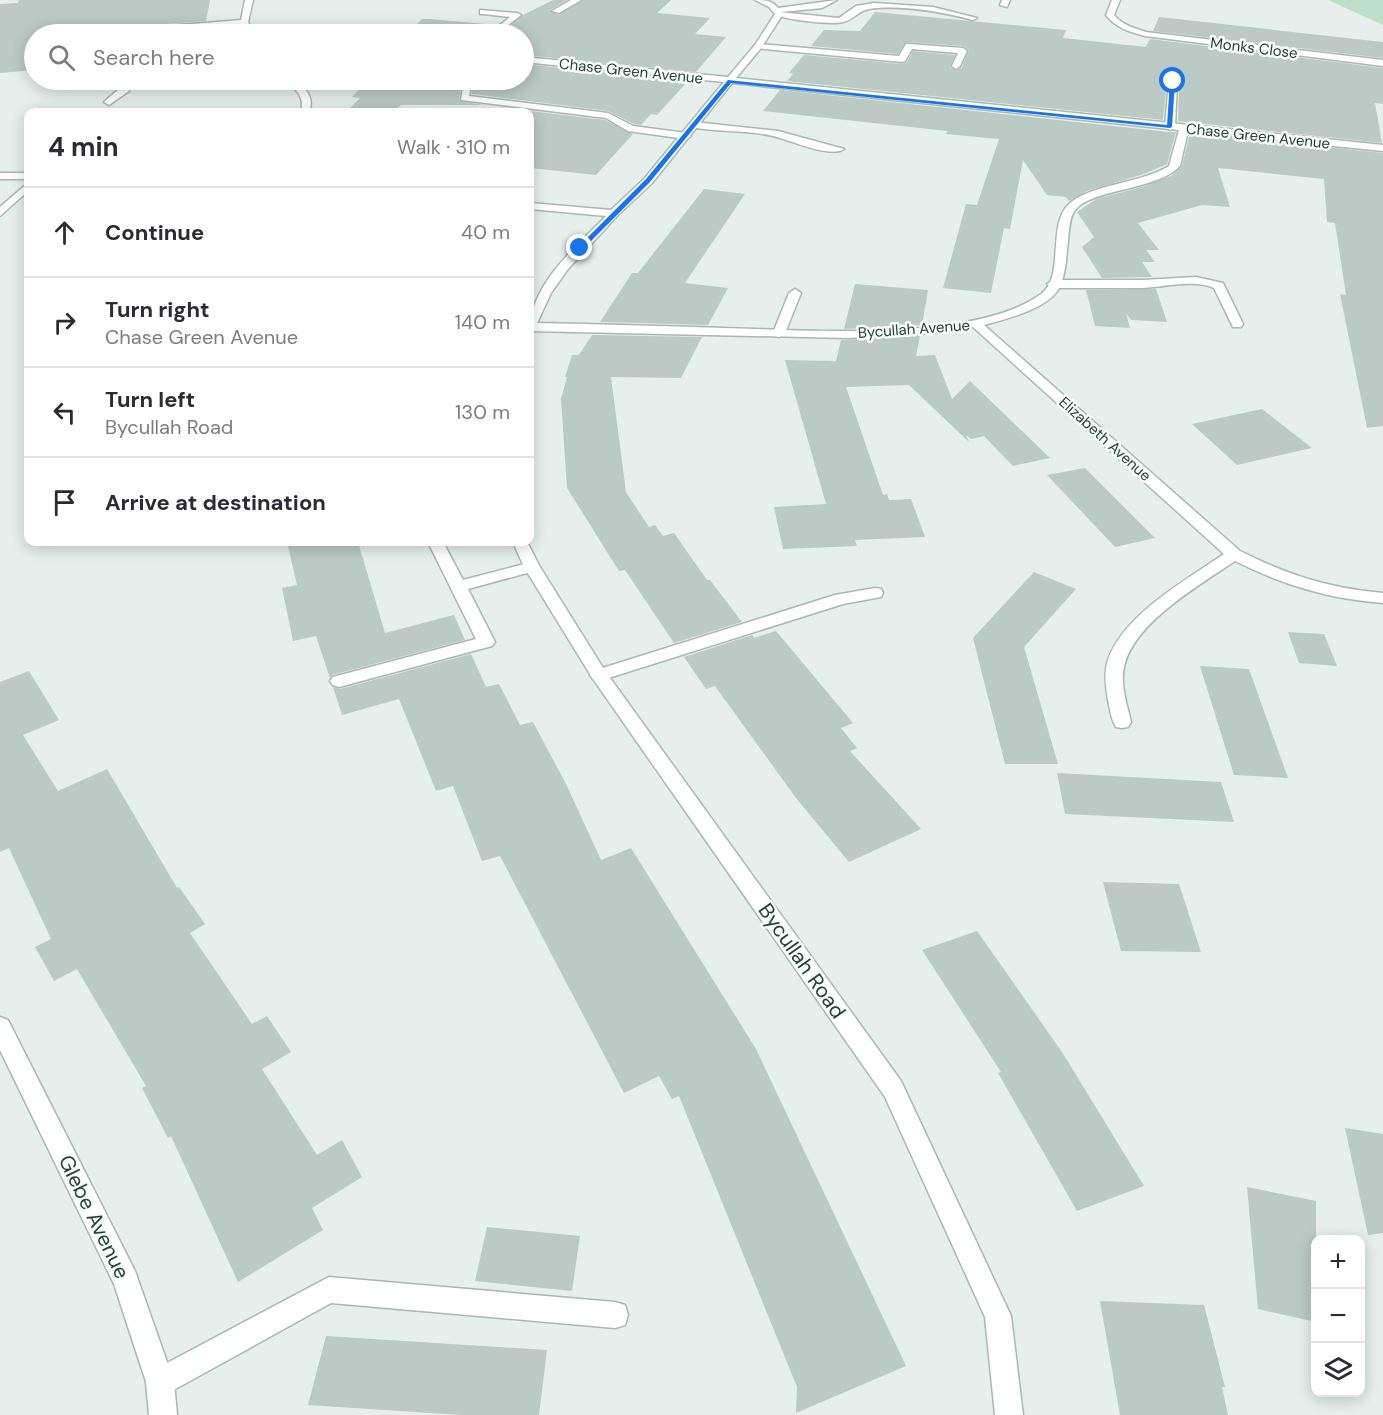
<!DOCTYPE html>
<meta charset="utf-8">
<style>
:root{--surface:#fff;--page:#f7f7f7;--text:#2b2b33;--muted:#7c7c81;--line:#e1e1e2}
body{margin:0;font-family:"DM Sans",sans-serif;background:var(--page);color:var(--text)}
.controls{position:absolute;right:18px;bottom:18px;display:grid;overflow:hidden;border-radius:12px;box-shadow:0 3px 15px #0003}
.controls button{width:54px;height:54px;display:grid;place-items:center;padding:0;border:0;border-bottom:2px solid var(--line);background:var(--surface);color:var(--text);font:30px sans-serif}
.stop{position:absolute;width:18px;height:18px;margin:-14px;border:4px solid #1a73e8;border-radius:50%;background:#fff}
.stop.end{background:#1a73e8;border-color:#fff;box-shadow:0 2px 6px #0008}
.list{margin:0;padding:0;list-style:none}
h2{display:flex;justify-content:space-between;align-items:center;height:78px;margin:0;padding:0 24px;font-size:26px}
h2 small{font-size:20px;font-weight:400;color:var(--muted)}
.list li{display:grid;grid-template-columns:39px 1fr auto;gap:18px;align-items:center;box-sizing:border-box;height:90px;padding:0 24px;border-top:2px solid var(--line)}
.list b{display:block;font-size:22px;white-space:nowrap}
.list p{margin:0;font-size:20px;white-space:nowrap;color:var(--muted)}
.list em{font-size:20px;font-style:normal;color:var(--muted)}
.icon{flex:none;width:33px;height:33px;fill:none;stroke:currentColor;stroke-width:2;stroke-linecap:round;stroke-linejoin:round}
.map{position:relative;flex:none;width:1383px;height:1415px;overflow:hidden}
.search{position:absolute;background:var(--surface);box-shadow:0 3px 15px #0003;left:24px;top:24px;width:510px;height:66px;display:flex;align-items:center;gap:15px;box-sizing:border-box;padding:0 21px;border-radius:33px;color:var(--muted);font-size:22px}
.panel{position:absolute;background:var(--surface);box-shadow:0 3px 15px #0003;left:24px;top:108px;width:510px;height:438px;border-radius:12px}
.map>svg:first-child{display:block}
</style>
<div class="map">
<svg width="1383" height="1415" viewBox="0 0 1383 1415">
<rect width="100%" height="100%" fill="#e6efeb"/>
<polygon fill="#bfe0c8" points="1328,0 1383,0 1383,25"/>
<g fill="#bbcac4">
<polygon points="19,0 210,0 206,21 94,30 88,34 34,34 34,70 0,73 0,4 18,3"/>
<polygon points="553,0 567,0 550,10 558,15 583,0 671,0 657,13 710,18 695,34 726,37 696,72 524,55 524,34 500,34 523,15"/>
<polygon points="875,12 1066,30 1063,38 1146,47 1150,39 1383,68 1383,104 1375,103 1382,143 1178,121 1179,81 1173,76 1167,81 1163,120 787,81 793,74 789,73 804,55 902,64 907,62 913,51 955,55 950,67 956,71 962,67 969,50 963,46 906,42 898,54 811,46 824,30 860,31"/>
<polygon points="1159,17 1383,42 1383,58 1153,31"/>
<polygon points="422,19 430,19 496,25 487,34 408,34"/>
<polygon points="524,64 688,81 657,115 651,114 641,125 634,124 608,111 472,94 472,85 467,82 461,87 459,101 484,105 401,105 393,112 348,110 360,98 352,97 368,80 524,80"/>
<polygon points="780,90 1169,132 1176,132 1167,164 1144,174 1087,191 1069,201 1066,197 1047,195 1023,160 1010,229 1004,228 991,293 943,288 966,204 977,205 999,139 946,134 947,131 763,111"/>
<polygon points="530,111 605,120 633,134 596,175 530,168"/>
<polygon points="1190,133 1383,153 1383,426 1367,428 1340,294 1346,295 1335,223 1327,222 1324,179 1218,168 1230,207 1202,205 1138,223 1159,250 1146,250 1155,262 1142,262 1152,277 1102,278 1082,247 1094,237 1077,212 1096,199 1142,187 1171,176 1182,166"/>
<polygon points="704,189 745,194 685,283 728,288 708,325 600,322 632,273 638,273"/>
<polygon points="855,284 928,290 922,325 844,329"/>
<polygon points="1156,289 1167,322 1131,320 1126,313 1130,328 1095,326 1086,290"/>
<polygon points="592,335 702,337 681,378 611,377 626,492 649,527 655,525 663,536 674,533 707,580 710,580 742,622 674,643 625,570 619,571 567,488 561,399 567,377 565,377 572,355 579,355"/>
<polygon points="920,336 916,356 935,355 952,399 970,381 1050,458 1013,466 984,436 971,439 966,435 969,442 909,385 846,387 883,495 887,494 889,500 911,499 925,537 855,540 857,546 783,549 774,507 826,504 785,360 836,361 841,340"/>
<polygon points="1262,409 1312,448 1237,465 1192,424"/>
<polygon points="1085,468 1155,538 1115,547 1047,475"/>
<polygon points="287,542 358,542 385,633 454,615 465,640 332,675 330,678 316,636 293,641 282,588 297,585"/>
<polygon points="1034,572 1076,589 1024,647 1058,764 1005,764 973,638"/>
<polygon points="776,631 853,723 841,728 857,748 850,751 921,829 849,862 796,798 715,686 706,689 684,657 752,635 754,638"/>
<polygon points="1288,632 1324,634 1337,666 1299,663"/>
<polygon points="471,654 486,687 499,684 520,725 533,722 566,784 601,860 631,848 756,1049 906,1366 796,1413 797,1387 679,1096 672,1099 659,1076 624,1093 500,856 482,861 453,786 436,791 399,699 342,715 333,687 340,689"/>
<polygon points="1200,666 1249,669 1288,778 1234,775"/>
<polygon points="29,671 59,720 23,735 58,791 107,769 177,888 179,887 205,924 190,933 252,1024 267,1016 291,1052 262,1069 317,1155 342,1140 362,1177 312,1208 323,1230 238,1282 171,1136 168,1138 142,1088 146,1086 77,969 54,981 35,947 51,939 9,848 0,852 0,682"/>
<polygon points="1057,773 1221,782 1234,822 1065,814"/>
<polygon points="1103,882 1179,884 1201,952 1121,951"/>
<polygon points="977,931 1062,1052 1144,1186 1077,1211 998,1073 1001,1072 922,950"/>
<polygon points="1345,1128 1383,1134 1383,1233 1368,1235"/>
<polygon points="1247,1187 1316,1201 1316,1322 1258,1309"/>
<polygon points="487,1227 580,1236 572,1291 475,1281"/>
<polygon points="1100,1301 1204,1305 1225,1387 1222,1387 1228,1415 1120,1415"/>
<polygon points="326,1336 547,1350 539,1415 461,1415 308,1405"/>
</g>
<g fill="none" stroke-linecap="round" stroke-linejoin="round">
<g stroke="#a8b8b2" stroke-width="3">
<g id="lane">
<polygon points="571,0 581,0 559,13 552,11"/>
<polygon points="1002,0 1010,0 1007,7 1000,5"/>
<path d="M 874,3 L 933,7 L 977,18 L 973,20 C 942,12 909,6 877,8 C 857,9 858,18 843,22 C 831,25 785,20 775,14 L 779,12 L 839,18 L 856,6 Z"/>
<polygon points="480,10 517,13 521,15 497,34 489,34 510,17 483,14 480,14"/>
<polygon points="758,44 899,56 906,44 909,44 963,48 967,51 960,66 956,69 952,66 958,53 912,49 905,61 902,62 755,48 754,46"/>
<polygon points="1173,78 1177,81 1175,127 1170,130 1165,127 1169,81"/>
<polygon points="111,80 164,80 160,83 132,85 129,91 109,105 104,102 106,100 124,85"/>
<polygon points="467,84 471,87 469,96 608,113 633,126 686,133 691,136 686,139 628,131 606,118 461,100 463,87"/>
<path d="M 694,122 L 778,131 L 844,149 C 832,158 794,142 780,138 C 752,129 720,133 691,127 L 689,125 Z"/>
<polygon points="28,183 28,191 0,216 0,207"/>
<path d="M 1196,277 L 1223,283 L 1243,324 L 1241,327 L 1233,327 L 1214,288 C 1194,279 1165,287 1143,288 C 1113,288 1083,288 1053,288 L 1047,284 L 1053,280 L 1143,280 Z"/>
<polygon points="795,289 801,293 785,333 779,337 775,336 773,333 789,293"/>
<polygon points="428,542 443,542 463,580 532,562 540,567 538,570 468,589 495,642 492,646 339,687 333,685 330,681 333,677 476,639"/>
<polygon points="875,588 881,589 883,593 881,597 843,604 599,681 593,679 590,675 593,671 835,595"/>
<polygon points="329,1277 615,1302 625,1305 628,1315 625,1325 615,1328 331,1303 170,1392 160,1396 150,1392 146,1382 150,1372"/>
</g>
</g>
<g stroke="#a8b8b2" stroke-width="3">
<g id="street">
<polygon points="245,0 253,0 248,22 251,29 266,29 298,34 245,34 241,25 111,34 90,34 94,32 241,20"/>
<path d="M 755,0 C 764,0 772,0 778,8 L 837,0 L 822,8 L 781,12 L 783,14 L 761,48 L 736,78 L 1383,145 L 1383,151 L 1188,131 L 1180,166 C 1156,191 1093,188 1075,210 C 1069,218 1069,231 1068,241 C 1066,257 1066,276 1058,290 C 1045,310 1005,319 984,325 L 1240,551 C 1288,575 1328,588 1383,593 L 1383,603 C 1329,599 1283,585 1235,561 C 1201,584 1137,621 1125,663 C 1119,682 1127,704 1131,722 L 1128,727 L 1122,728 L 1116,727 C 1111,719 1110,709 1108,700 C 1106,688 1104,675 1107,663 C 1121,616 1186,580 1224,554 L 973,327 L 936,333 L 848,338 L 530,331 C 530,284 576,247 606,216 L 530,209 L 530,203 L 611,210 L 644,179 L 724,82 L 524,62 L 524,57 L 728,77 L 755,45 L 775,14 L 769,7 ZM 732,83 L 1179,130 L 1169,166 C 1142,183 1087,185 1068,205 C 1047,227 1065,276 1041,294 C 975,343 804,330 724,328 C 662,326 599,324 537,323 L 551,293 L 568,269 L 618,215 L 652,183 Z"/>
<path d="M 1112,0 L 1120,0 L 1114,15 C 1122,25 1134,28 1146,32 L 1383,60 L 1383,66 L 1145,36 C 1130,32 1116,28 1106,15 Z"/>
<path d="M 285,80 L 294,80 C 306,88 315,98 309,112 L 301,112 C 305,96 296,90 285,80 Z"/>
<rect x="0" y="173" width="28" height="6"/>
<polygon points="513,542 527,542 540,567 605,671 901,1081 1011,1316 1023,1415 995,1415 985,1317 885,1097 593,679 524,567"/>
<polygon points="0,1017 8,1020 135,1271 174,1382 177,1415 149,1415 146,1382 114,1284 0,1050"/>
</g>
</g>
<use href="#lane" fill="#fff" fill-rule="evenodd"/>
<use href="#street" fill="#fff" fill-rule="evenodd"/>
</g>
<polygon fill="#1a73e8" points="728,80 1167,125 1170,81 1175,81 1172,127 1170,128 731,83 650,182 582,250 578,250 578,247 646,179"/>
<g text-anchor="middle" dominant-baseline="central" stroke-width="5" stroke-linejoin="round" paint-order="stroke">
<g font-size="15" fill="#24423a" stroke="#f7fbf9">
<text transform="translate(1254 48) rotate(7)">Monks Close</text>
<text transform="translate(631 71) rotate(6)">Chase Green Avenue</text>
<text transform="translate(1258 136) rotate(6)">Chase Green Avenue</text>
<text transform="translate(914 329) rotate(-4)">Bycullah Avenue</text>
<text transform="translate(1105 439) rotate(42)">Elizabeth Avenue</text>
</g>
<g font-size="21" fill="#24423a" stroke="#f7fbf9">
<text transform="translate(802 961) rotate(55)">Bycullah Road</text>
<text transform="translate(94 1217) rotate(64)">Glebe Avenue</text>
</g>
</g>
</svg>
<div class="controls">
<button>+</button>
<button>−</button>
<button><svg class="icon" aria-label="layers" viewBox="0 0 24 24"><path d="M12 4l9 5-9 5-9-5zM3 14l9 5 9-5"/></svg></button>
</div>
<div class="stop" style="left:1173px;top:81px"></div>
<div class="stop end" style="left:580px;top:248px"></div>
<div class="search"><svg class="icon" aria-label="search" viewBox="0 0 24 24"><circle cx="10" cy="10" r="6"/><path d="M15 15l6 6"/></svg>Search here</div>
<section class="panel">
<h2>4 min<small>Walk · 310 m</small></h2>
<ul class="list">
<li><svg class="icon" aria-label="ahead" viewBox="0 0 24 24"><path d="M12 20V5M6 11l6-6 6 6"/></svg><div><b>Continue</b></div><em>40 m</em></li>
<li><svg class="icon" aria-label="right" viewBox="0 0 24 24"><path d="M7 20v-9h11M14 6l5 5-5 5"/></svg><div><b>Turn right</b><p>Chase Green Avenue</p></div><em>140 m</em></li>
<li><svg class="icon" aria-label="left" viewBox="0 0 24 24"><path d="M17 20v-9H6M10 6l-5 5 5 5"/></svg><div><b>Turn left</b><p>Bycullah Road</p></div><em>130 m</em></li>
<li><svg class="icon" aria-label="arrive" viewBox="0 0 24 24"><path d="M6 21V4h12l-3 4 3 4H6"/></svg><div><b>Arrive at destination</b></div></li>
</ul>
</section>
</div>
